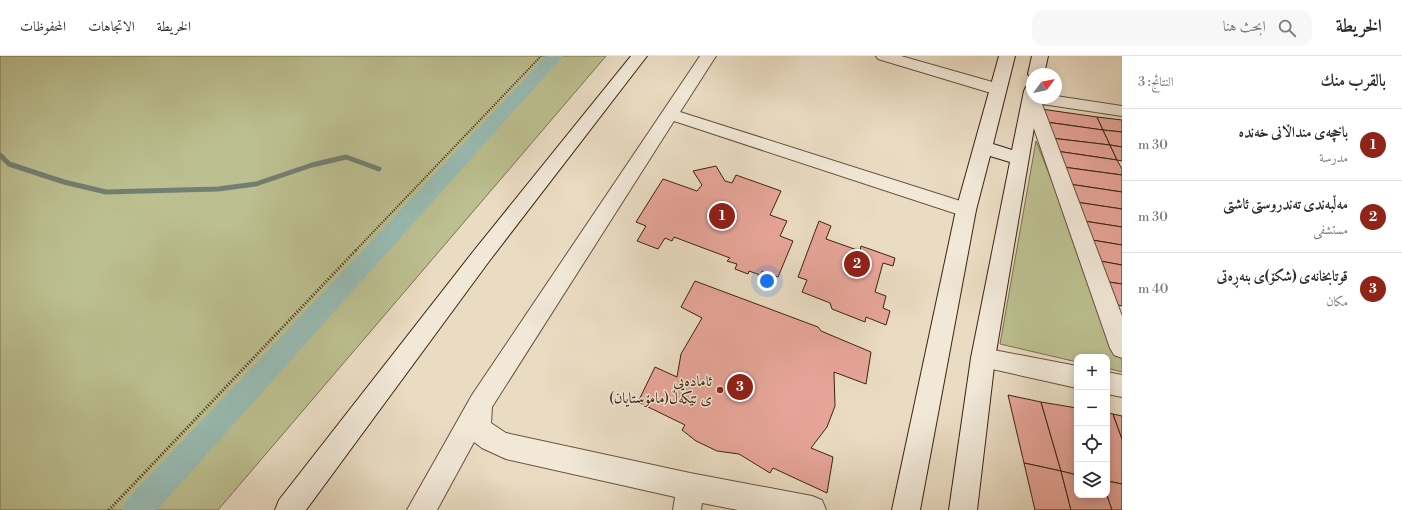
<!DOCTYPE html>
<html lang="ar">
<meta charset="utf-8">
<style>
:root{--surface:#fff;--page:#f7f7f7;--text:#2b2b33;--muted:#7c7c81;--line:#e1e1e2;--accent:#8f2418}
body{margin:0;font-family:"Libre Bodoni",Amiri,serif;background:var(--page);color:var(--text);direction:rtl}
.controls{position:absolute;right:12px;bottom:12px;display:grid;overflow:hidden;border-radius:8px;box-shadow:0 2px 10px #0003}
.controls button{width:36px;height:36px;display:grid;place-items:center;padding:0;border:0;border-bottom:1px solid var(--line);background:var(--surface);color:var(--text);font:20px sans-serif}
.compass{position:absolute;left:1026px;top:12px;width:36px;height:36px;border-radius:50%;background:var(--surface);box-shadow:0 2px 10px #0003;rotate:58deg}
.you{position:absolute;left:767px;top:225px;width:14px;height:14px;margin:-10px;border:3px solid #fff;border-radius:50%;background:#1a73e8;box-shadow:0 0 0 6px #1a73e833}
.badge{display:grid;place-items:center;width:26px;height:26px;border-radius:50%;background:var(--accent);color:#fff;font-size:13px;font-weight:700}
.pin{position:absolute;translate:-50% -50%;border:2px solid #fff;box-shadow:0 1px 4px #0006}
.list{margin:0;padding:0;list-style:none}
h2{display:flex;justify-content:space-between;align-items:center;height:52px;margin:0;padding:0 16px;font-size:17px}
h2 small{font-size:13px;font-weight:400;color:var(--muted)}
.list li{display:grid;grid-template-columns:26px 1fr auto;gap:12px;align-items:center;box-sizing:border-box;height:72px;padding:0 16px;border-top:1px solid var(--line)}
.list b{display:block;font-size:15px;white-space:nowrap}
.list p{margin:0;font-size:13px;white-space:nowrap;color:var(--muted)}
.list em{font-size:13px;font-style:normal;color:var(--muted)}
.icon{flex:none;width:22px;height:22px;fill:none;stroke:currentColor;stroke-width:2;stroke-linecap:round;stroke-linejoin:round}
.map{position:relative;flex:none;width:1122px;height:454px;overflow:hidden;direction:ltr}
header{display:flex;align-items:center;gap:24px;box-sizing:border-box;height:56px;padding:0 20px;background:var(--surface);border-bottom:1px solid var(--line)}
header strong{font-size:19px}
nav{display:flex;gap:22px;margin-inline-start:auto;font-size:14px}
.search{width:280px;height:36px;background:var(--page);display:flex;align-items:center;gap:10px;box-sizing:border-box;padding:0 14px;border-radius:12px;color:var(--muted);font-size:15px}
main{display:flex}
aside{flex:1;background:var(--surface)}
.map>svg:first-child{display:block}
</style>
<header>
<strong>الخريطة</strong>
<div class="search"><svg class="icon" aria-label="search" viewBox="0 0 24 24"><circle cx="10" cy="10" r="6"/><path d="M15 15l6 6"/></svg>ابحث هنا</div>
<nav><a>الخريطة</a><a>الاتجاهات</a><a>المحفوظات</a></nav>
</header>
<main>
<aside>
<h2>بالقرب منك<small>النتائج: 3</small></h2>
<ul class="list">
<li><span class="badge">1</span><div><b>باخچەی منداڵانی خەندە</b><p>مدرسة</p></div><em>30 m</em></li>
<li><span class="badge">2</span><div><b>مەڵبەندی تەندروستی ئاشتی</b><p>مستشفى</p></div><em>30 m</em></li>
<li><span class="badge">3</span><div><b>قوتابخانەی (شکۆ)ی بنەڕەتی</b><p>مكان</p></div><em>40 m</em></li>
</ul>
</aside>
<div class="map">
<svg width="1122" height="454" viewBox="0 0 1122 454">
<rect width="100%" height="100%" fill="#eadcc3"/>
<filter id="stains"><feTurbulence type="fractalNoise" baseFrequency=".005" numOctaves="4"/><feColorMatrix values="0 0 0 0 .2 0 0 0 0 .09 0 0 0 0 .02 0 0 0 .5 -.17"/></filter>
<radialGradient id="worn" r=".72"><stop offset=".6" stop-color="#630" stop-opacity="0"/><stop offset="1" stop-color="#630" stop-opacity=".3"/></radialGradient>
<g fill="#bcbf90" stroke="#7c7250">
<polygon points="0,0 606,0 218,454 0,454"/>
<polygon points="1036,85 1122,301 1122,316 1107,312 1107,301 1077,301 1077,306 1000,288"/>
</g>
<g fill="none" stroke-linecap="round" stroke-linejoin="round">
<polyline stroke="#737f72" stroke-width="5" points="0,99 9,108 64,126 106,136 218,133 256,128 312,109 346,101 379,113"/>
<polygon fill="#98bcb4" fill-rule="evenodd" points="546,0 563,0 157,454 122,454 127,444"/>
</g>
<g fill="#e7a599" stroke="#3b240f">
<polygon points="1041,53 1097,61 1103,74 1046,66"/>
<polygon points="1097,61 1122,64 1122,76 1103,74"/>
<polygon points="1046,66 1103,74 1110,89 1051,82"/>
<polygon points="1103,74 1122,76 1122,91 1110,89"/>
<polygon points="1051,82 1110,89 1117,104 1056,95"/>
<polygon points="1110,89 1122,91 1122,105 1117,104"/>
<polygon points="1056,95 1117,104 1122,113 1122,119 1063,111"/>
<polygon points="716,110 725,125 732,127 736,119 781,135 770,159 787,165 780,180 793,185 778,221 762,215 760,219 749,215 748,218 735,213 737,208 727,205 730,202 674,181 672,185 665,182 658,193 637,185 646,170 636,166 663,123 697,135 702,129 693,115"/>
<polygon points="1063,111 1122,119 1122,136 1069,128"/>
<polygon points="1069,128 1122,136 1122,153 1076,146"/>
<polygon points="1076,146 1122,153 1122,171 1084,165"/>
<polygon points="819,165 831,170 826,183 860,195 861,190 895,202 893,210 883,207 875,236 886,240 883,252 890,255 886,269 866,261 865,266 832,253 830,247 802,236 807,224 798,221"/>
<polygon points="1084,165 1122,171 1122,189 1092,184"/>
<polygon points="1092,184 1122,189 1122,209 1100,205"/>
<polygon points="1100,205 1122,209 1122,228 1109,226"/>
<polygon points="695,225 818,271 821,275 871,296 866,328 834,316 835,350 827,371 811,392 833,401 827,437 773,412 770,417 739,398 717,395 696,385 682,374 685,369 638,346 655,311 677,321 681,298 702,262 681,251"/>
<polygon points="1109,226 1122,228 1122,250 1118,249"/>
<polygon points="1008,339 1041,346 1061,415 1024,407"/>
<polygon points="1041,346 1077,352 1077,419 1061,415"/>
<polygon points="1107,357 1113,358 1122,383 1122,428 1107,425"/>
<polygon points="1113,358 1122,360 1122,383"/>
<polygon points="1024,407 1061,415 1071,454 1035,454"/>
<polygon points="1061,415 1077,419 1077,439 1107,439 1112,454 1071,454"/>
<polygon points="1107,425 1122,428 1122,454 1112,454 1107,439"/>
</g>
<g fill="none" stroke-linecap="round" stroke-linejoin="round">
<g stroke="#67523c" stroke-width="2">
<g id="street">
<polygon points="700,0 716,0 680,56 973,149 976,154 973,159 966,161 674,65 492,351 491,367 506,377 690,417 812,440 822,444 826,454 738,454 702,447 701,454 673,454 675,441 506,403 482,392 474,386 437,454 407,454 472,339"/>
<polygon points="876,0 901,0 1003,29 1005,33 1003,37 997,38 991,37 878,3"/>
<polygon points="1031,36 1032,42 1056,42 1056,40 1122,50 1122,60 1042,48 1122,260 1122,302 1114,299 1110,292 1023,41 1025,37"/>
<polygon points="983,292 1077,310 1077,332 974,309 971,302 974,295"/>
<polygon points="1107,316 1122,319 1122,341 1107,338"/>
</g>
</g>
<g stroke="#3b240f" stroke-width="2">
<g id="secondary">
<polygon points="631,0 647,0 490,204 306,454 275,454 279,444 476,192"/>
<polygon points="999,0 1015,0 993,88 1012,94 1024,35 1026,31 1032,30 1032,42 1039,42 995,302 977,454 949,454 971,302 1010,106 990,100 976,154 920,454 892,454 956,154"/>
<polygon points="1032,0 1048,0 1044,18 1032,18 1032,22 1028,18"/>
</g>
</g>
<polyline stroke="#3b240f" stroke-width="2" stroke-dasharray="1 1.5" stroke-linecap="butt" points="356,194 541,0"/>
<polyline stroke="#3b240f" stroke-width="3" stroke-dasharray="1 2" stroke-linecap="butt" points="109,454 357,193"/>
<use href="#street" fill="#f1e8d8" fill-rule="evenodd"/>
<use href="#secondary" fill="#f1e8d8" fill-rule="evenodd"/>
</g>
<circle fill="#8f2418" stroke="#f1e8d8" stroke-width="1.5" cx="720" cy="334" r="4"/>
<g text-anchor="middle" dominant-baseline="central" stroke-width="3" stroke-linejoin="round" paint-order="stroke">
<g font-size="15" fill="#3b240f" stroke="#f1e8d8" text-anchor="end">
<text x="712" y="325">ئامادەیی<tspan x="712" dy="17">(مامۆستایان)ی تێکەڵ</tspan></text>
</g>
</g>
<rect width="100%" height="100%" filter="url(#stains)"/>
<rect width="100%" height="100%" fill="url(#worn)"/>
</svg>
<div class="controls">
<button>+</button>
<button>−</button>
<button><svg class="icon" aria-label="locate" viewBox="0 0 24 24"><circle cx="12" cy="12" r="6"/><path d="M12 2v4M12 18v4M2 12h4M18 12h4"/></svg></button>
<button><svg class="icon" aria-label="layers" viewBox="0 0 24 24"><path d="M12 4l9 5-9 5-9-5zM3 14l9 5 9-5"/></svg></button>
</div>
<svg class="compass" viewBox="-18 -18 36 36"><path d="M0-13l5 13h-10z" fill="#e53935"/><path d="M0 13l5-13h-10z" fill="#7c7c81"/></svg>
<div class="you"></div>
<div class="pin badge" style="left:722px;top:160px">1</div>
<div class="pin badge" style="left:857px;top:208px">2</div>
<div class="pin badge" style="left:740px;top:331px">3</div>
</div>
</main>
